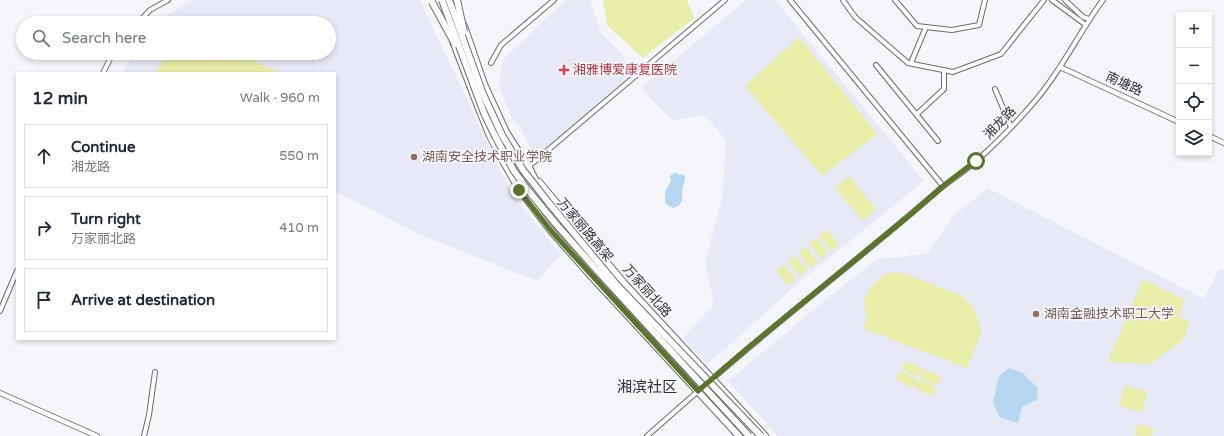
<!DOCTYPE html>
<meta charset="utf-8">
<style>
:root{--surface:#fff;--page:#f2f2f3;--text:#1f2937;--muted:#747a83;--line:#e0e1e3}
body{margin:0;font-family:"Varela Round","Noto Sans SC",sans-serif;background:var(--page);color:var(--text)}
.controls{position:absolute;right:12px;top:12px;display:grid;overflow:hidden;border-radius:0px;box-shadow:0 2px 6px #0003}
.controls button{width:36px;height:36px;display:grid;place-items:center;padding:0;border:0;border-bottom:1px solid var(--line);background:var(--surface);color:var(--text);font:20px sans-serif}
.stop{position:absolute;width:12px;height:12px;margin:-9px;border:3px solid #5a7529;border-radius:50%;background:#fff}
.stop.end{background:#5a7529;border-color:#fff;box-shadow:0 1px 4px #0008}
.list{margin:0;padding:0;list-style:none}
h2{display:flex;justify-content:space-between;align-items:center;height:52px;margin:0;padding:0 16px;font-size:17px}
h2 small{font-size:13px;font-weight:400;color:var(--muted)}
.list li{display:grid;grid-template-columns:26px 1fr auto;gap:12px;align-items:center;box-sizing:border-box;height:64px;margin:0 8px 8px;padding:0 8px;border:1px solid var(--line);border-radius:0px}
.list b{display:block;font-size:15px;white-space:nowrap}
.list p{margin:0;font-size:13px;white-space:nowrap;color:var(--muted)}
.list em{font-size:13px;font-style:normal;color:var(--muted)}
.icon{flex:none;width:22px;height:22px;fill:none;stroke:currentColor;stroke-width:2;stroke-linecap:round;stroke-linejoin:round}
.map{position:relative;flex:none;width:1224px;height:436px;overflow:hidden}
.search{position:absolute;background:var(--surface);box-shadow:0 2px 6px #0003;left:16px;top:16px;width:320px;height:44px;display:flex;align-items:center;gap:10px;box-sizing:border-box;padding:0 14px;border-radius:22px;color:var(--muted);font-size:15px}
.panel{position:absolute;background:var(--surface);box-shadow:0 2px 6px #0003;left:16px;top:72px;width:320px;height:268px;border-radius:0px}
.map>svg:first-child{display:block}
</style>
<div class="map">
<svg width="1224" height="436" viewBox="0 0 1224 436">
<rect width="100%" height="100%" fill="#f4f6fb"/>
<g fill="#e7e9f6">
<polygon points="193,0 420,0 512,195 561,255 537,281 416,233 335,191 335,73 122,73 135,53 329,53 329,23 155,23 156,21"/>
<polygon points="566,0 590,0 598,23 600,32 622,53 631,80 535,159 521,128 512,118 499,87 502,60"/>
<polygon points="746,0 775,0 924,181 803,279 707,365 683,338 714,304 705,262 722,199 726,140 705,115 673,120 644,92 643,86"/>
<polygon points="988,188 1204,299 1220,268 1224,270 1224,436 778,436 728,381 835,292 878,259 927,254 952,217"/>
</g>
<g fill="#e8eda7">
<polygon points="603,0 687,0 694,18 643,58 607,25"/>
<polygon points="799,37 877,134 822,176 745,86"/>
<polygon points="166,53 238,53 281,73 156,73"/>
<polygon points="849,176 876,209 863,221 835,188"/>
<polygon points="827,230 839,244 831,251 819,236"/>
<polygon points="816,238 828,253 821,259 809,244"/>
<polygon points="806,247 818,262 810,268 798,253"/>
<polygon points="795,256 807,270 800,276 788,262"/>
<polygon points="784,265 796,279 788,285 776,271"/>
<path d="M 887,273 L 903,273 L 962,296 L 972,306 L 978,319 L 981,333 L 967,368 L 862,328 L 868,319 C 858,297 870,285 887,273 Z"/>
<polygon points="1143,279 1185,300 1178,317 1190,321 1183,340 1150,364 1108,362"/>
<polygon points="905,361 922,368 918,377 901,369"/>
<polygon points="924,369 941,377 937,385 920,378"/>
<polygon points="900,371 917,379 913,388 896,380"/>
<polygon points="919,379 936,387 932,396 915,388"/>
<polygon points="1124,386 1147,392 1142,412 1119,406"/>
<polygon points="1137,424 1154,429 1152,436 1141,436 1134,434"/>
</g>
<g fill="#b5d7f2">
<path d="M 675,172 L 679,175 L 681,174 L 685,176 C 685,181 684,183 683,187 C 680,196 687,202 674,208 L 671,207 L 665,203 L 665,192 L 671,181 L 670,176 Z"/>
<polygon points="1009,368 1023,373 1037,387 1038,399 1022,407 1018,423 999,417 993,402 999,376"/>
</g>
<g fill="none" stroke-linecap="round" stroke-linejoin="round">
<g stroke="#6b6c70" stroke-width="6">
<g id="minor">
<polyline points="790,0 943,186"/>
<polyline points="843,0 855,17 908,63 953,72 1001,54 1044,0"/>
<polyline points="895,0 917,26 952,30 979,25 985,0"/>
<polyline points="1052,0 1086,25"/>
<polyline points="1065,0 1083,17 1089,19"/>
<polyline points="138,23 150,10 168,0"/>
<polyline points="491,63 501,45 554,0"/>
<polyline points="911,63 926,27"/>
<polyline points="876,65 938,141"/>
<polyline points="103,73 113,53"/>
<polyline points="995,89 1011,127"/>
<polyline points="917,114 944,89 944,70"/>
<polyline points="528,167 725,0"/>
<polyline points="0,311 17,271"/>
<path d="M 712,379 C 787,314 865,254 940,189 C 952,179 965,171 976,161 C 997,143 1017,122 1035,101 C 1062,70 1079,32 1103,0"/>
<polyline points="144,436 149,415 155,372"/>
<polyline points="647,436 705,385"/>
</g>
</g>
<g stroke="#6b6c70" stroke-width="6">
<g id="tertiary">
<polyline points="1060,67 1179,122"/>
<polyline points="1209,136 1224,143"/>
<polyline points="0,393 97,436"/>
</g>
</g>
<g stroke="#6b6c70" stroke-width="8">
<g id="primary">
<polyline points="437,0 446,23"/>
<polyline points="464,26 484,84 506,132 531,171"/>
<polyline points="453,41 479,109 490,136 503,161 519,189 552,232 592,277 739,436"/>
<polyline points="539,182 624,283 765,436"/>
</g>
</g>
<g stroke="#6b6c70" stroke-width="8">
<polyline id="trunk" points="528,167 540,188"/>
</g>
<use href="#minor" stroke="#fff" stroke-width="4"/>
<use href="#tertiary" stroke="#fff" stroke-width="4.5"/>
<use href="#primary" stroke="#fff" stroke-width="6"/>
<use href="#trunk" stroke="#fff" stroke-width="6"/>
<g stroke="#6b6c70" stroke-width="8" stroke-linecap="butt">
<g id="trunk-bridge">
<polyline points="442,0 484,113 495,136 514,171 527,189 556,224 594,267 749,436"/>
<polyline points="449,0 483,94 502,135 523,170 548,202 616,284 761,436"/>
<polyline points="457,0 464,32"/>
<polyline points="432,2 455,44"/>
</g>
</g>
<use href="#trunk-bridge" stroke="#fff" stroke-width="6"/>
</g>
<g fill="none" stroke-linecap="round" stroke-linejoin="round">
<polyline stroke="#5a7529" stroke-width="5" points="519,190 552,232 698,391 749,347 910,215 943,186 976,161"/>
</g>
<path fill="#e0444e" stroke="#f4f6fb" stroke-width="1.5" d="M562 64h4v4h4v4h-4v4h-4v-4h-4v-4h4z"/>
<g fill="#8d6e63" stroke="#f4f6fb" stroke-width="1.5">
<circle cx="414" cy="157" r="4"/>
<circle cx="1036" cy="314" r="4"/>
</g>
<g text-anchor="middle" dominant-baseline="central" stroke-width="3.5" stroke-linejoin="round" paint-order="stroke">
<g font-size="13" fill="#be3a42" stroke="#f4f6fb" text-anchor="start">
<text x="573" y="70">湘雅博爱康复医院</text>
</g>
<g font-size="13" fill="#2f3032" stroke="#f4f6fb">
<text transform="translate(1124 84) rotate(25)">南塘路</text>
<text transform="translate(1000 123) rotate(-46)">湘龙路</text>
<text transform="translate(585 230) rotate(50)">万家丽路高架</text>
<text transform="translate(647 291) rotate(48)">万家丽北路</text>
</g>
<g font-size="13" fill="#785e54" stroke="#f4f6fb" text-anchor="start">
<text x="422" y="157">湖南安全技术职业学院</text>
<text x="1044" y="314">湖南金融技术职工大学</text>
</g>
<g font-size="15" fill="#2f3032" stroke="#f4f6fb">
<text x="647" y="387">湘滨社区</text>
</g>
</g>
</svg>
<div class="controls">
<button>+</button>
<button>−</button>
<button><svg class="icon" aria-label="locate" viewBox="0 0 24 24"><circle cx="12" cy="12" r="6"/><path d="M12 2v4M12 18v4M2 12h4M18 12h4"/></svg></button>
<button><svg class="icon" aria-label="layers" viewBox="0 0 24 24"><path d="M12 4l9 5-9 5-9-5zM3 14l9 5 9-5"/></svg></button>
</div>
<div class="stop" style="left:976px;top:161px"></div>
<div class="stop end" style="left:519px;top:190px"></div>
<div class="search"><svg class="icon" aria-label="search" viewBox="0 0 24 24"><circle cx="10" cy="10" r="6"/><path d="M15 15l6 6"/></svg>Search here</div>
<section class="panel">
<h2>12 min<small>Walk · 960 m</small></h2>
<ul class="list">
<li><svg class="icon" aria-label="ahead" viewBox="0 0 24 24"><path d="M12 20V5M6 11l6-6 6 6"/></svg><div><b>Continue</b><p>湘龙路</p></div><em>550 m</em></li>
<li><svg class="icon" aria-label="right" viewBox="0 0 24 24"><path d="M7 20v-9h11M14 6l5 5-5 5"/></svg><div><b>Turn right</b><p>万家丽北路</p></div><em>410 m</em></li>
<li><svg class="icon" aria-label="arrive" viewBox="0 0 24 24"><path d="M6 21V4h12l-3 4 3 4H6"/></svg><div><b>Arrive at destination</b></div></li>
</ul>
</section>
</div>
